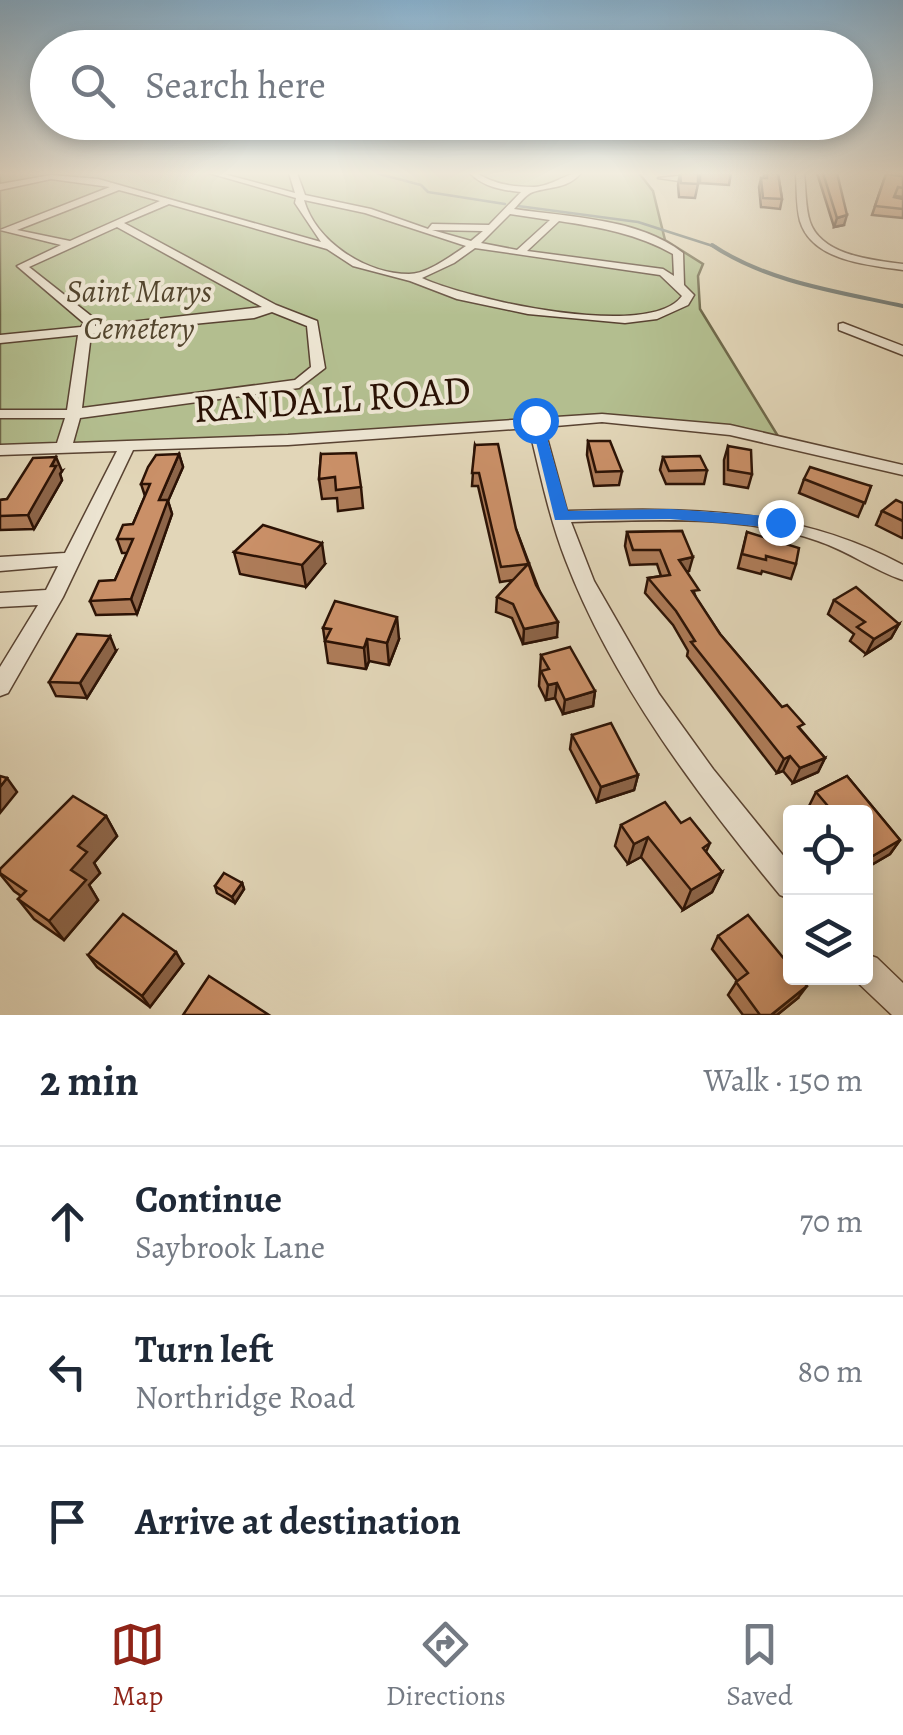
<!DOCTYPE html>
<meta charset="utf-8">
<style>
:root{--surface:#fff;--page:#f6f6f7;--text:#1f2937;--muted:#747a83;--line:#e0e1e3;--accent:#8f2418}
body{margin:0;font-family:Alegreya,serif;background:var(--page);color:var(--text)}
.controls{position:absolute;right:30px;bottom:30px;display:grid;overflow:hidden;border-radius:10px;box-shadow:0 5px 15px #0003}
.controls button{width:90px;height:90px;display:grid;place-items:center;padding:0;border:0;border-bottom:2px solid var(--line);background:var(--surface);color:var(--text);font:50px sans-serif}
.stop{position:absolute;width:30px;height:30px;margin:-22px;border:8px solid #1a73e8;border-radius:50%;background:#fff}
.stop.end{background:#1a73e8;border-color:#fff;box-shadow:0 2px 10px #0008}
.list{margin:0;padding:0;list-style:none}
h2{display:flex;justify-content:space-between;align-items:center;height:130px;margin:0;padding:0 40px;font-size:42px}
h2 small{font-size:32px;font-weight:400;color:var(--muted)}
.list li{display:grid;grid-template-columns:65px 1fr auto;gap:30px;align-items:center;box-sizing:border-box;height:150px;padding:0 40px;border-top:2px solid var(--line)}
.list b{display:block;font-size:38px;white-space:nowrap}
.list p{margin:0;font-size:32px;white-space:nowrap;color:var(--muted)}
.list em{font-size:32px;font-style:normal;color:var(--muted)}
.icon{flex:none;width:55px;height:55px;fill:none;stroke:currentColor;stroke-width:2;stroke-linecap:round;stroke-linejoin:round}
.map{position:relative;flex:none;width:903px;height:1015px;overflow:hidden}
.search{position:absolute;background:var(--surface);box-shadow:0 5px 15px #0003;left:30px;right:30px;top:30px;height:110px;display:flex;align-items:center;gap:25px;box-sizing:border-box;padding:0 35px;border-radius:55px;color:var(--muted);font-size:38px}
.sheet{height:580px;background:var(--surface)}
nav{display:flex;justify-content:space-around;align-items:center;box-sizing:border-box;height:140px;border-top:2px solid var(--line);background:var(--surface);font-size:28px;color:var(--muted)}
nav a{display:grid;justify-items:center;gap:5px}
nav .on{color:var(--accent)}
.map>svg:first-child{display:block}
</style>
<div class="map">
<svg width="903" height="1015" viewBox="0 0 903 1015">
<rect width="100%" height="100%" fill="#e2d6b8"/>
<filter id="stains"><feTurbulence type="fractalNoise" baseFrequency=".002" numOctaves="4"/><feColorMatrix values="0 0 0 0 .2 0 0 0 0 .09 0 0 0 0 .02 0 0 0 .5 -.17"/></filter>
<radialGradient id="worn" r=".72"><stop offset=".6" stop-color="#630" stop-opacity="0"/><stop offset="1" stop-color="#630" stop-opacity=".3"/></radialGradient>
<polygon fill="#b3be8f" stroke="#6f684a" stroke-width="2.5" points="0,173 639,173 653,191 665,240 703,264 698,276 700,309 781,441 602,418 349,436 0,450"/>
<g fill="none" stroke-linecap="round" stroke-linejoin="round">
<g stroke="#6c7570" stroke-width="2.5">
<polyline points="376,173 421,185 428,192 505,204"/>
<polyline points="518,206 638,222 716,247"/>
</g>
<path stroke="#6c7570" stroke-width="4" d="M 712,245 C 767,282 839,292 903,306"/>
<g stroke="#594332" stroke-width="3">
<g id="minor">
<path d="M 209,173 L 220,173 L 295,193 L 289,173 L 297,173 L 305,195 L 371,209 L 428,229 L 432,224 L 489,225 L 521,192 C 502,190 483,187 470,173 C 481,173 483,178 493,181 C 506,186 521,187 534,187 C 553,186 565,173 581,173 C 567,189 552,186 533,192 C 526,194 520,203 514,209 C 568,217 639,218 683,253 L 684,285 L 694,295 L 688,305 L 657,319 L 625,323 L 528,314 L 457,299 L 410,281 L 353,266 L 327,249 L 169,204 L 124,223 L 276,305 L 317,321 L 325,368 L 299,388 L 80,418 L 73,443 L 288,435 L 528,419 L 535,415 L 541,418 L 602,414 L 730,425 L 903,465 L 903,475 L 730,435 L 602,422 L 544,427 L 567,511 C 687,508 794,506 903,565 L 903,580 C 875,571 848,551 818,541 C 740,514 652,520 571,522 L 594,581 L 659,694 L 713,769 L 790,864 L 790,899 L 780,895 C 698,796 612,681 566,561 C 549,518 540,472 529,428 L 288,445 L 133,450 L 63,597 L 8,693 L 0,696 L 0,667 L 38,605 L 0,607 L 0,593 L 46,590 L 58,566 L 0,571 L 0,557 L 65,553 L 117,451 L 0,455 L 0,445 L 57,443 L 65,418 L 0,418 L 0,410 L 67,410 L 78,335 L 0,343 L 0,335 L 81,327 L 84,323 L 17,266 L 61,245 L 0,230 L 110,187 L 51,179 L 0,190 L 0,184 L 51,175 L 98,179 L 321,242 L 295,203 L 296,198 ZM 119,190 L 160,201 L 70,241 L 17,230 ZM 304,200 L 365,213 L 466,246 C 451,256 427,274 409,274 C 366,274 316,242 304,200 ZM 510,214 L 550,220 L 517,250 L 481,243 ZM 559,221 C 599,227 638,234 673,254 L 674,276 L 663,269 L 527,251 ZM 117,227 L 262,307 L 95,326 L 95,319 L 29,267 ZM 432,230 L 483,231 L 471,241 ZM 475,248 L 660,275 L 682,296 C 650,341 467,299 422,278 L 454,263 ZM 272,312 L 307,326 L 311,367 L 295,380 L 82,408 L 91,334 L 254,318 Z"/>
<polygon points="685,173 694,173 679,181 658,178 678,176"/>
<path d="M 796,173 L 804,173 C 806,189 805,207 810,222 C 822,256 873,260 903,264 L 903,270 C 868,265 812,261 800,221 C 796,206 797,189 796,173 Z"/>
<polygon points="843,323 903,346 903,355 839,330 839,324"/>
<polygon points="866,954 877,958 903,983 903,1015 892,1015 855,980 854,978 866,978"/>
</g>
</g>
<use href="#minor" fill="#ece4d1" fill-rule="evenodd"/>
</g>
<g fill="#ae7c59" stroke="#2b1205" stroke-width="2.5">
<polygon points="680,173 698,184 695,198 679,197 678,185"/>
<polygon points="700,173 731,173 729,185 700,183"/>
<polygon points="764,173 778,173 782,199 780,209 761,207 759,187 761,178 764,178"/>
<polygon points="817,173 837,173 844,225 834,227"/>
<polygon points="895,173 903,173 903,197 895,196 895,197 903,199 903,218 872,215 886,174 896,175"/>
<polygon points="588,441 622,471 619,485 594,486 587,455"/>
<polygon points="475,445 516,529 557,637 523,644 512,618 496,612 497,597 513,580 500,582 478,486 472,486"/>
<polygon points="728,446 752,474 748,488 724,484 724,460"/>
<polygon points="179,454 183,467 168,501 172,514 137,614 96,615 90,601 115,580 127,553 122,553 117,539 133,524 145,496 141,484"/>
<polygon points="321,454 361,487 363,508 338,511 337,498 322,499 319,479"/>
<polygon points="663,457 707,470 704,484 666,484 660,470"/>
<polygon points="62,471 60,474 62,480 34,529 0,530 0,500 7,499"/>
<polygon points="804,479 871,486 858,517 799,493"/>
<polygon points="903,503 903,537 902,538 876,525 882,511"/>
<polygon points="682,531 689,571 687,572 696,598 720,634 825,758 818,772 793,783 783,771 777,773 687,656 688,651 673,625 645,593 648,578 661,576 657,564 630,565 625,546 627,532"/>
<polygon points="747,532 796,564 791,579 762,571 761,574 738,568"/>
<polygon points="234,552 325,564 306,587 240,574"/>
<polygon points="834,600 899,624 891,638 866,654 850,641 854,634 828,614"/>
<polygon points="323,628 399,639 389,665 369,661 366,669 328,663"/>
<polygon points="116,651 87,698 56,696 49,682"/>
<polygon points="541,655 595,691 593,706 563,714 555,698 546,700 539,686"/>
<polygon points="572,735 638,775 634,790 597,802 570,749"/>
<polygon points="847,776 900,840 890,854 866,868 866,812 814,812 809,806 816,792"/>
<polygon points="106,816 117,836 94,863 100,873 89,885 98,900 64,940 34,919 18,899 21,896 14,891 0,874 0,869"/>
<polygon points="681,823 710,843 706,852 722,872 712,892 683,910 641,857 628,864 615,846 621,825"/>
<polygon points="242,883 244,889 235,903 217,893 215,886"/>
<polygon points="718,936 798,998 777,1015 743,1015 728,995 737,981 712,949"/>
<polygon points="88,955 183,964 150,1007 97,967"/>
</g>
<g fill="#8d6549" stroke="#2b1205" stroke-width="2.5">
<polygon points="847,215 844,225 834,227 837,218"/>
<polygon points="179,454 183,467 168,501 172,514 137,614 131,599 159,500"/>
<polygon points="56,457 62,471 60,474 62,480 34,529 28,515"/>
<polygon points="322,543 325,564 306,587 302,565"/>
<polygon points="693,557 689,571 675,574 679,560"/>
<polygon points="397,617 399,639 389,665 387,643"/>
<polygon points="558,622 557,637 523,644 524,629"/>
<polygon points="899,624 891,638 866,654 874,639"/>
<polygon points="110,636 116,651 87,698 80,683"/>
<polygon points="367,639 369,661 366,669 364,648"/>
<polygon points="557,683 555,698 546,700 548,685"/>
<polygon points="595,691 593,706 563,714 565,700"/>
<polygon points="790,756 783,771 777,773 784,759"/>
<polygon points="825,758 818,772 793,783 800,768"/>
<polygon points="638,775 634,790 597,802 601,787"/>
<polygon points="7,778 17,792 0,813 0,787"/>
<polygon points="106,816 117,836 94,863 100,873 89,885 98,900 64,940 49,921 71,870 78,846"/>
<polygon points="648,837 641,857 628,864 634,844"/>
<polygon points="900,840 890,854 866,868 866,864 871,857"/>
<polygon points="722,872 712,892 683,910 691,890"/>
<polygon points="242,883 244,889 235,903 232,897"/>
<polygon points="176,952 183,964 150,1007 142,996"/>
<polygon points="807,986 798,998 777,1015 771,1015"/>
</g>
<g fill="#ca9068" stroke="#2b1205" stroke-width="2.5">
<polygon points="680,173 698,173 698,184 681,183"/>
<polygon points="767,173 778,173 782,199 763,198 761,178 767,178"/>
<polygon points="823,173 837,173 847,215 837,218"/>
<polygon points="900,173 903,173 903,188 898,187 894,197 903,199 903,209 875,206 886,174 901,176"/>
<polygon points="588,441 610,441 622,471 596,472"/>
<polygon points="498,444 516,529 536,585 558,622 524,629 513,604 497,597 528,564 501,567 479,473 472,473 475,445"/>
<polygon points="728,446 751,450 752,474 728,470"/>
<polygon points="356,453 361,487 336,490 335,477 319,479 321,454"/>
<polygon points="179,454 159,500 168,500 131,599 90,601 99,581 115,580 133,539 117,539 123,525 133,524 150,484 141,484 148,467 156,455"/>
<polygon points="700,456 707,470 669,471 663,457"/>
<polygon points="56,457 51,466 56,466 28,515 0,516 0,500 7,499 33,458"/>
<polygon points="810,467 871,486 865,503 804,479"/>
<polygon points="896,500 903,503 903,521 882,511"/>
<polygon points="263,525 322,543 302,565 234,552"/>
<polygon points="682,531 693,557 679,560 699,590 692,591 720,634 782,707 787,705 804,724 798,727 825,758 800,768 790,756 784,759 691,642 695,641 676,611 648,578 670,575 660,550 633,550 627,532"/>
<polygon points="747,532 799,548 796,564 766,556 766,560 742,554"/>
<polygon points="856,587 899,624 874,639 857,627 865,622 834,600"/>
<polygon points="335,601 397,617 387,643 367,639 364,648 325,641 331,629 323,628"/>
<polygon points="77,634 110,636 80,683 49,682"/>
<polygon points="570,647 595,691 565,700 557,683 548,685 541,671 549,669 541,655"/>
<polygon points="611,723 638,775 601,787 572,735"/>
<polygon points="0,776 7,778 0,787"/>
<polygon points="847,776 900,840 871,857 866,851 866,812 833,812 816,792"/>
<polygon points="73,796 106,816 78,846 87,852 71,870 86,880 49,921 18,899 26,891 0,873 0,869"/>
<polygon points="665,802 681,823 690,818 710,843 703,848 722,872 691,890 648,837 634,844 621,825"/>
<polygon points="224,873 242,883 232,897 215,886"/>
<polygon points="123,914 176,952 142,996 88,955"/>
<polygon points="748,915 790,966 790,978 800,978 807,986 771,1015 760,1015 736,982 748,973 718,936"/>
<polygon points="209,976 269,1015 183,1015"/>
</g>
<linearGradient id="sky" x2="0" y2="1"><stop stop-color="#88b5d5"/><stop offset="0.55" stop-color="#f2eddf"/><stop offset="1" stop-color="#f2eddf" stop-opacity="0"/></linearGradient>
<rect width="903" height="315" fill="url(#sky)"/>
<polygon fill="#1a73e8" points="530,417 542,420 568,511 670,509 780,517 789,522 780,528 670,519 555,520"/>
<g text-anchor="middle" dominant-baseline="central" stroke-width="8" stroke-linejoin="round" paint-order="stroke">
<g font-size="32" font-style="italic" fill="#54462e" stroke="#ece4d1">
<text x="139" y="291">Saint Marys<tspan x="139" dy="37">Cemetery</tspan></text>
</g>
<g font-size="40" fill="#2b1205" stroke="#ece4d1">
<text transform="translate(332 399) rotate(-4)">RANDALL ROAD</text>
</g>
</g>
<rect width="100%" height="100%" filter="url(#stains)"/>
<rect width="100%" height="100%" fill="url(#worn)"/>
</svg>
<div class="controls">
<button><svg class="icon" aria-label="locate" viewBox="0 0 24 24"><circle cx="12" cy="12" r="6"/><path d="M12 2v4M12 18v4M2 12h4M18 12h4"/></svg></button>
<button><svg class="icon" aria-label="layers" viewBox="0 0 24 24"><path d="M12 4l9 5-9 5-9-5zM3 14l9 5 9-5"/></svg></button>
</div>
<div class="stop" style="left:535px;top:420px"></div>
<div class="stop end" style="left:780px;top:522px"></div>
<div class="search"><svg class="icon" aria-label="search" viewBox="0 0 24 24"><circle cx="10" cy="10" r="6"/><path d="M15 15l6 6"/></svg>Search here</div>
</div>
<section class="sheet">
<h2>2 min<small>Walk · 150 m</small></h2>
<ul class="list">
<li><svg class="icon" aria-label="ahead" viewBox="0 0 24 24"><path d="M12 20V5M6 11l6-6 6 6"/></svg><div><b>Continue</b><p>Saybrook Lane</p></div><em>70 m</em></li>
<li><svg class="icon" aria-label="left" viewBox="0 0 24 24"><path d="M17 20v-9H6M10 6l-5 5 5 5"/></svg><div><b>Turn left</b><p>Northridge Road</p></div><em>80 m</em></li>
<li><svg class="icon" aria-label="arrive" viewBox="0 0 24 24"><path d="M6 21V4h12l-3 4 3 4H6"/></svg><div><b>Arrive at destination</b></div></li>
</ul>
</section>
<nav>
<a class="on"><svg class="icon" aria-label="map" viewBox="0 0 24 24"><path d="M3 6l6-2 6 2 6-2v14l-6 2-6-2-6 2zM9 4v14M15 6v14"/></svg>Map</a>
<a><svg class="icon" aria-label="directions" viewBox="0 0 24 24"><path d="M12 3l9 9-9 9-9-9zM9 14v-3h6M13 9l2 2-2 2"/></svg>Directions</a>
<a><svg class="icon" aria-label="saved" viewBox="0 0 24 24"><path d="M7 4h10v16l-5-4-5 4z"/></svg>Saved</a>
</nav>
